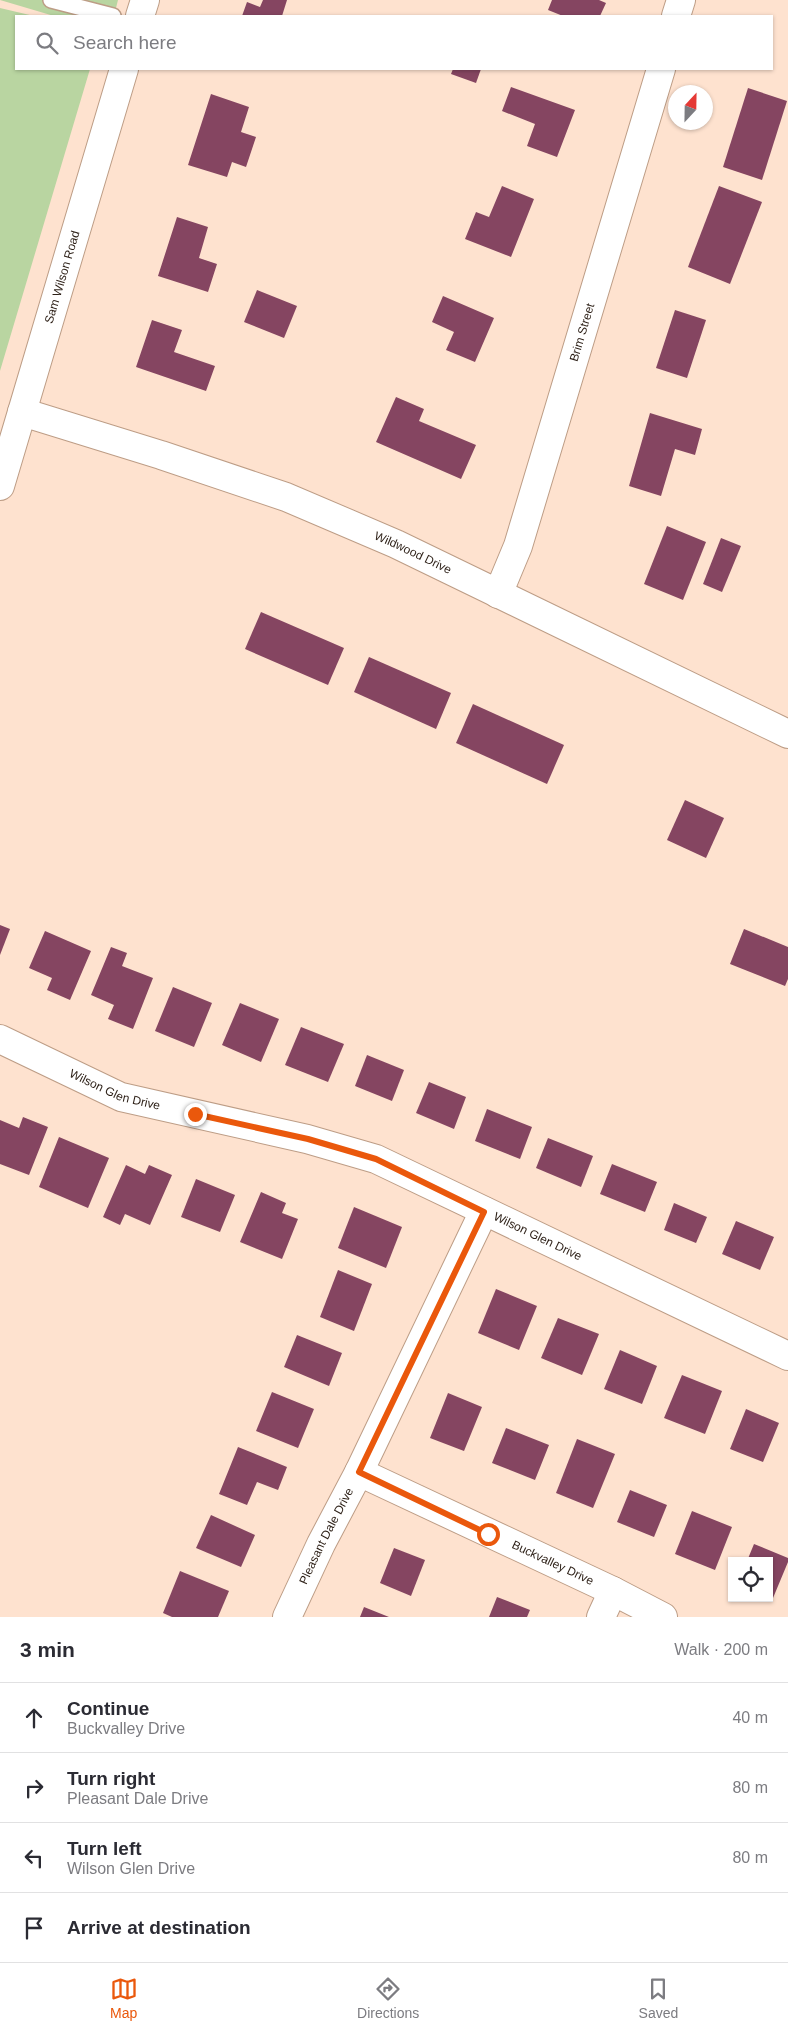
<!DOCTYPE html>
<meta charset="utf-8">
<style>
:root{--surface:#fff;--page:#f2f2f3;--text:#2b2b33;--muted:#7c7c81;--line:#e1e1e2;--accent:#ea580c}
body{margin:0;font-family:Helvetica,sans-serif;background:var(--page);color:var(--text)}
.controls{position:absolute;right:15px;bottom:15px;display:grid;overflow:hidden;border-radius:0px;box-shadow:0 1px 4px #0004}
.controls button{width:45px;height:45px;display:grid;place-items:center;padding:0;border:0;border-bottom:1px solid var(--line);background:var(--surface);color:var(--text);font:25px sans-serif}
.compass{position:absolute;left:668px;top:85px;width:45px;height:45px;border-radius:50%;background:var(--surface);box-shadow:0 1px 4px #0004;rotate:22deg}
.stop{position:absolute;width:15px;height:15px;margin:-11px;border:4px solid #ea580c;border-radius:50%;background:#fff}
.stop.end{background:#ea580c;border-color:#fff;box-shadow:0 1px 5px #0008}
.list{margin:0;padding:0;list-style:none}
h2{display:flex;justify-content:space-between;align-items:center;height:65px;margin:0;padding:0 20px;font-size:21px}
h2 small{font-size:16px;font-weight:400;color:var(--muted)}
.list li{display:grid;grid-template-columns:32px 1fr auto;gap:15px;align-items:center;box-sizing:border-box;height:70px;padding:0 20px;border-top:1px solid var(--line)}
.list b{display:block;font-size:19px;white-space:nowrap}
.list p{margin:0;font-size:16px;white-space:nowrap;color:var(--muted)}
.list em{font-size:16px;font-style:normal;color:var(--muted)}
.icon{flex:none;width:28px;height:28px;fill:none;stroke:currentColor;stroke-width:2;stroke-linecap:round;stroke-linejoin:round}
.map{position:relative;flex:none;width:788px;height:1617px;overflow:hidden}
.search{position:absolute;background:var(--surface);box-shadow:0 1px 4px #0004;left:15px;right:15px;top:15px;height:55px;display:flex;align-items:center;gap:12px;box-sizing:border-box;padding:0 18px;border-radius:0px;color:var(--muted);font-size:19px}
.sheet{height:345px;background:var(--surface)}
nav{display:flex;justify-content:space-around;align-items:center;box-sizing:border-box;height:70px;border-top:1px solid var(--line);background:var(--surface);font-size:14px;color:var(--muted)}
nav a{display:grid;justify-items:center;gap:2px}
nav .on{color:var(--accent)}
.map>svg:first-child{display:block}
</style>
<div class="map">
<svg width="788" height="1617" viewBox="0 0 788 1617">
<rect width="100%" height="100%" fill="#fee2cf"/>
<g fill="#b9d5a1">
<polygon points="0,0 118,0 114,16 54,16"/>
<polygon points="0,8 34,16 16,16 16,69 90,69 0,371"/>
</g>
<g fill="#854561">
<polygon points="263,0 287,0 282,16 242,16 247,2 260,7"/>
<polygon points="552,0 599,0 606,3 600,16 563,16 548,10"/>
<polygon points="453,69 481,69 476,83 451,74"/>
<polygon points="511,87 575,110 557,157 527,146 535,124 502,111"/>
<polygon points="748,88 787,101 762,180 723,167"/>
<polygon points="211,94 249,107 241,132 256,137 246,167 232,162 227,177 188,165"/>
<polygon points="502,186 534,199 511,257 465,239 476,212 489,217"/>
<polygon points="719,186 762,202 730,284 688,267"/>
<polygon points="177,217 208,227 199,258 217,264 208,292 158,276"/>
<polygon points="257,290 297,306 284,338 244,322"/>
<polygon points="443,296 494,318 475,362 446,350 454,332 432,322"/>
<polygon points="675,310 706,320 687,378 656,368"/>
<polygon points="152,320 182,330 174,352 215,366 206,391 136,367"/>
<polygon points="396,397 424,409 419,421 476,445 461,479 376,442"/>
<polygon points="650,413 702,429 695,455 675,449 661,496 629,486"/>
<polygon points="667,526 706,542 683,600 644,584"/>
<polygon points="721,538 741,546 722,592 703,584"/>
<polygon points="261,612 344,648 328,685 245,649"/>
<polygon points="369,657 451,693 436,729 354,692"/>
<polygon points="473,704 564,745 547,784 456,743"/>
<polygon points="685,800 724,818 706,858 667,840"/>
<polygon points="0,925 10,929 0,955"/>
<polygon points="744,929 788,947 788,979 785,986 730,964"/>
<polygon points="45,931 91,951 70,1000 47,990 52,978 29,968"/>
<polygon points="111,947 127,953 122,966 153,978 133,1029 108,1019 114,1005 91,995"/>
<polygon points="173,987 212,1003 194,1047 155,1031"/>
<polygon points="240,1003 279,1019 261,1062 222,1045"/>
<polygon points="301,1027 344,1044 328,1082 285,1065"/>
<polygon points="367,1055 404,1070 392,1101 355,1086"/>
<polygon points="429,1082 466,1097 454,1129 416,1113"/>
<polygon points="487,1109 532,1127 520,1159 475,1141"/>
<polygon points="23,1117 48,1127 29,1175 0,1164 0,1120 19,1128"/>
<polygon points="59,1137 109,1158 88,1208 39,1187"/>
<polygon points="548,1138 593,1156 581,1187 536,1168"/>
<polygon points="612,1164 657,1182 645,1212 600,1194"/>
<polygon points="126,1165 145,1174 149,1165 172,1175 150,1225 125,1214 120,1225 103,1217"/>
<polygon points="196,1179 235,1195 220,1232 181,1217"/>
<polygon points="261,1192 286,1203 282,1213 298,1219 282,1259 240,1242"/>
<polygon points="674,1203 707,1217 696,1243 664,1230"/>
<polygon points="354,1207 402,1227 386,1268 338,1248"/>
<polygon points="736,1221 774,1237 760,1270 722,1254"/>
<polygon points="338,1270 372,1284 354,1331 320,1317"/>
<polygon points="496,1289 537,1306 519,1350 478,1333"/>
<polygon points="558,1318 599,1334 582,1375 541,1358"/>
<polygon points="297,1335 342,1353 329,1386 284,1367"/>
<polygon points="620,1350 657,1366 642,1404 604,1389"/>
<polygon points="682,1375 722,1391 705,1434 664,1418"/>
<polygon points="272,1392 314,1409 298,1448 256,1431"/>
<polygon points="448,1393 482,1407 464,1451 430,1438"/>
<polygon points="746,1409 779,1423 763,1462 730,1449"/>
<polygon points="506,1428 549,1445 535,1480 492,1463"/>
<polygon points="577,1439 615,1454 593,1508 556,1493"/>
<polygon points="238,1447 287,1467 278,1490 257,1482 247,1505 219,1494"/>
<polygon points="630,1490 667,1505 654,1537 617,1522"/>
<polygon points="692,1511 732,1527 715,1570 675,1554"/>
<polygon points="211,1515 255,1535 241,1567 196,1548"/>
<polygon points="754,1544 788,1558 788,1562 773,1598 769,1597 769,1561 747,1561"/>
<polygon points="394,1548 425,1560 411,1596 380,1583"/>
<polygon points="180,1571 229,1591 218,1617 172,1617 163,1613"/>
<polygon points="497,1597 530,1610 527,1617 489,1617"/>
<polygon points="364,1607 389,1617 360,1617"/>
</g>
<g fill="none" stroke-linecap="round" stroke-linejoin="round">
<g stroke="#bd9d86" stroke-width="18">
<polyline id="lane" points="51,0 113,16"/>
</g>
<g stroke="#bd9d86" stroke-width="30">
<g id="street">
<polyline points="676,16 681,0"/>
<path id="s1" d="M 22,412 L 161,455 L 286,497 L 396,544 L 788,734"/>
<path id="s2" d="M 498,594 L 518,546 L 661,69"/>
<path id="s3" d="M 0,1039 L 121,1097 L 307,1139 L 376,1159 L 788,1356"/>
<path id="s4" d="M 359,1472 L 613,1591 L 663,1617"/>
<path id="s5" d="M 287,1617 L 321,1544 L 359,1472 L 484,1211"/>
<polyline points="601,1617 613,1591"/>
</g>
</g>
<g stroke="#bd9d86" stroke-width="30">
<g id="secondary">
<polyline points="140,16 145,0"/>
<path id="s6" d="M 0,486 L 124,69"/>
</g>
</g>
<use href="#lane" stroke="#fff" stroke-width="15"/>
<use href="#street" stroke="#fff" stroke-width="28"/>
<use href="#secondary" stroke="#fff" stroke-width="28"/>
</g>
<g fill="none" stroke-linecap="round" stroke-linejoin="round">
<polyline stroke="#ea580c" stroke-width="6" points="195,1114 308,1139 376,1159 484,1212 359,1472 488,1534"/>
</g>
<g text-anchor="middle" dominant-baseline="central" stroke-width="5" stroke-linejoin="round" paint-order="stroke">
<g font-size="12" fill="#2b1e15" stroke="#fbf4ef">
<text stroke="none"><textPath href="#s6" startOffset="218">Sam Wilson Road</textPath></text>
<text stroke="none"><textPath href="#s2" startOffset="275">Brim Street</textPath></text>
<text stroke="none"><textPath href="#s1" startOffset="416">Wildwood Drive</textPath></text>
<text stroke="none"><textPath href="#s3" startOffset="126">Wilson Glen Drive</textPath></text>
<text stroke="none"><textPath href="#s3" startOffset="576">Wilson Glen Drive</textPath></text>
<text stroke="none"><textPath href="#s5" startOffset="90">Pleasant Dale Drive</textPath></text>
<text stroke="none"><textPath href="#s4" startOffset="214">Buckvalley Drive</textPath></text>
</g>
</g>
</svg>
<div class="controls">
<button><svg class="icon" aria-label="locate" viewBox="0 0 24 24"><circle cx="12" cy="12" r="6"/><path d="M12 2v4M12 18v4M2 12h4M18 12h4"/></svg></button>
</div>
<svg class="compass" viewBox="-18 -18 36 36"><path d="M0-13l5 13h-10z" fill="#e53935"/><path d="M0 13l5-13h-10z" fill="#7c7c81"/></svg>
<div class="stop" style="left:488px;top:1534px"></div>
<div class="stop end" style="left:195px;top:1114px"></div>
<div class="search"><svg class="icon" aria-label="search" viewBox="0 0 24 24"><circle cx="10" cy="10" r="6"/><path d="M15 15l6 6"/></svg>Search here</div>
</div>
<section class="sheet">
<h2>3 min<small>Walk · 200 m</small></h2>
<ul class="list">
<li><svg class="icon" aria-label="ahead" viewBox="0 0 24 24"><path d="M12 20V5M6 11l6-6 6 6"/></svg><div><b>Continue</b><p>Buckvalley Drive</p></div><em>40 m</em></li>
<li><svg class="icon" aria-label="right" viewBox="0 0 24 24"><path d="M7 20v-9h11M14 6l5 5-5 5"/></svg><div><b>Turn right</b><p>Pleasant Dale Drive</p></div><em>80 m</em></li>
<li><svg class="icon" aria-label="left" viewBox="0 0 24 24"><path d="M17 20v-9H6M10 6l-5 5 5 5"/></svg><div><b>Turn left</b><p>Wilson Glen Drive</p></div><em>80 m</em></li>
<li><svg class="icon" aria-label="arrive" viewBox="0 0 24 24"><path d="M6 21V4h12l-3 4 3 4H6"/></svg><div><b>Arrive at destination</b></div></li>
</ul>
</section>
<nav>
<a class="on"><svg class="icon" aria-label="map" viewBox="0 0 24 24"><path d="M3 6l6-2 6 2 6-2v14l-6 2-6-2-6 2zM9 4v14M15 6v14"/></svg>Map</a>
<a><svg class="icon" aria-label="directions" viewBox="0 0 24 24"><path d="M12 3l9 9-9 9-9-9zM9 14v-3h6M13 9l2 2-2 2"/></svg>Directions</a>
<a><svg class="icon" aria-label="saved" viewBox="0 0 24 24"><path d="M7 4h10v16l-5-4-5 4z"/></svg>Saved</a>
</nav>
